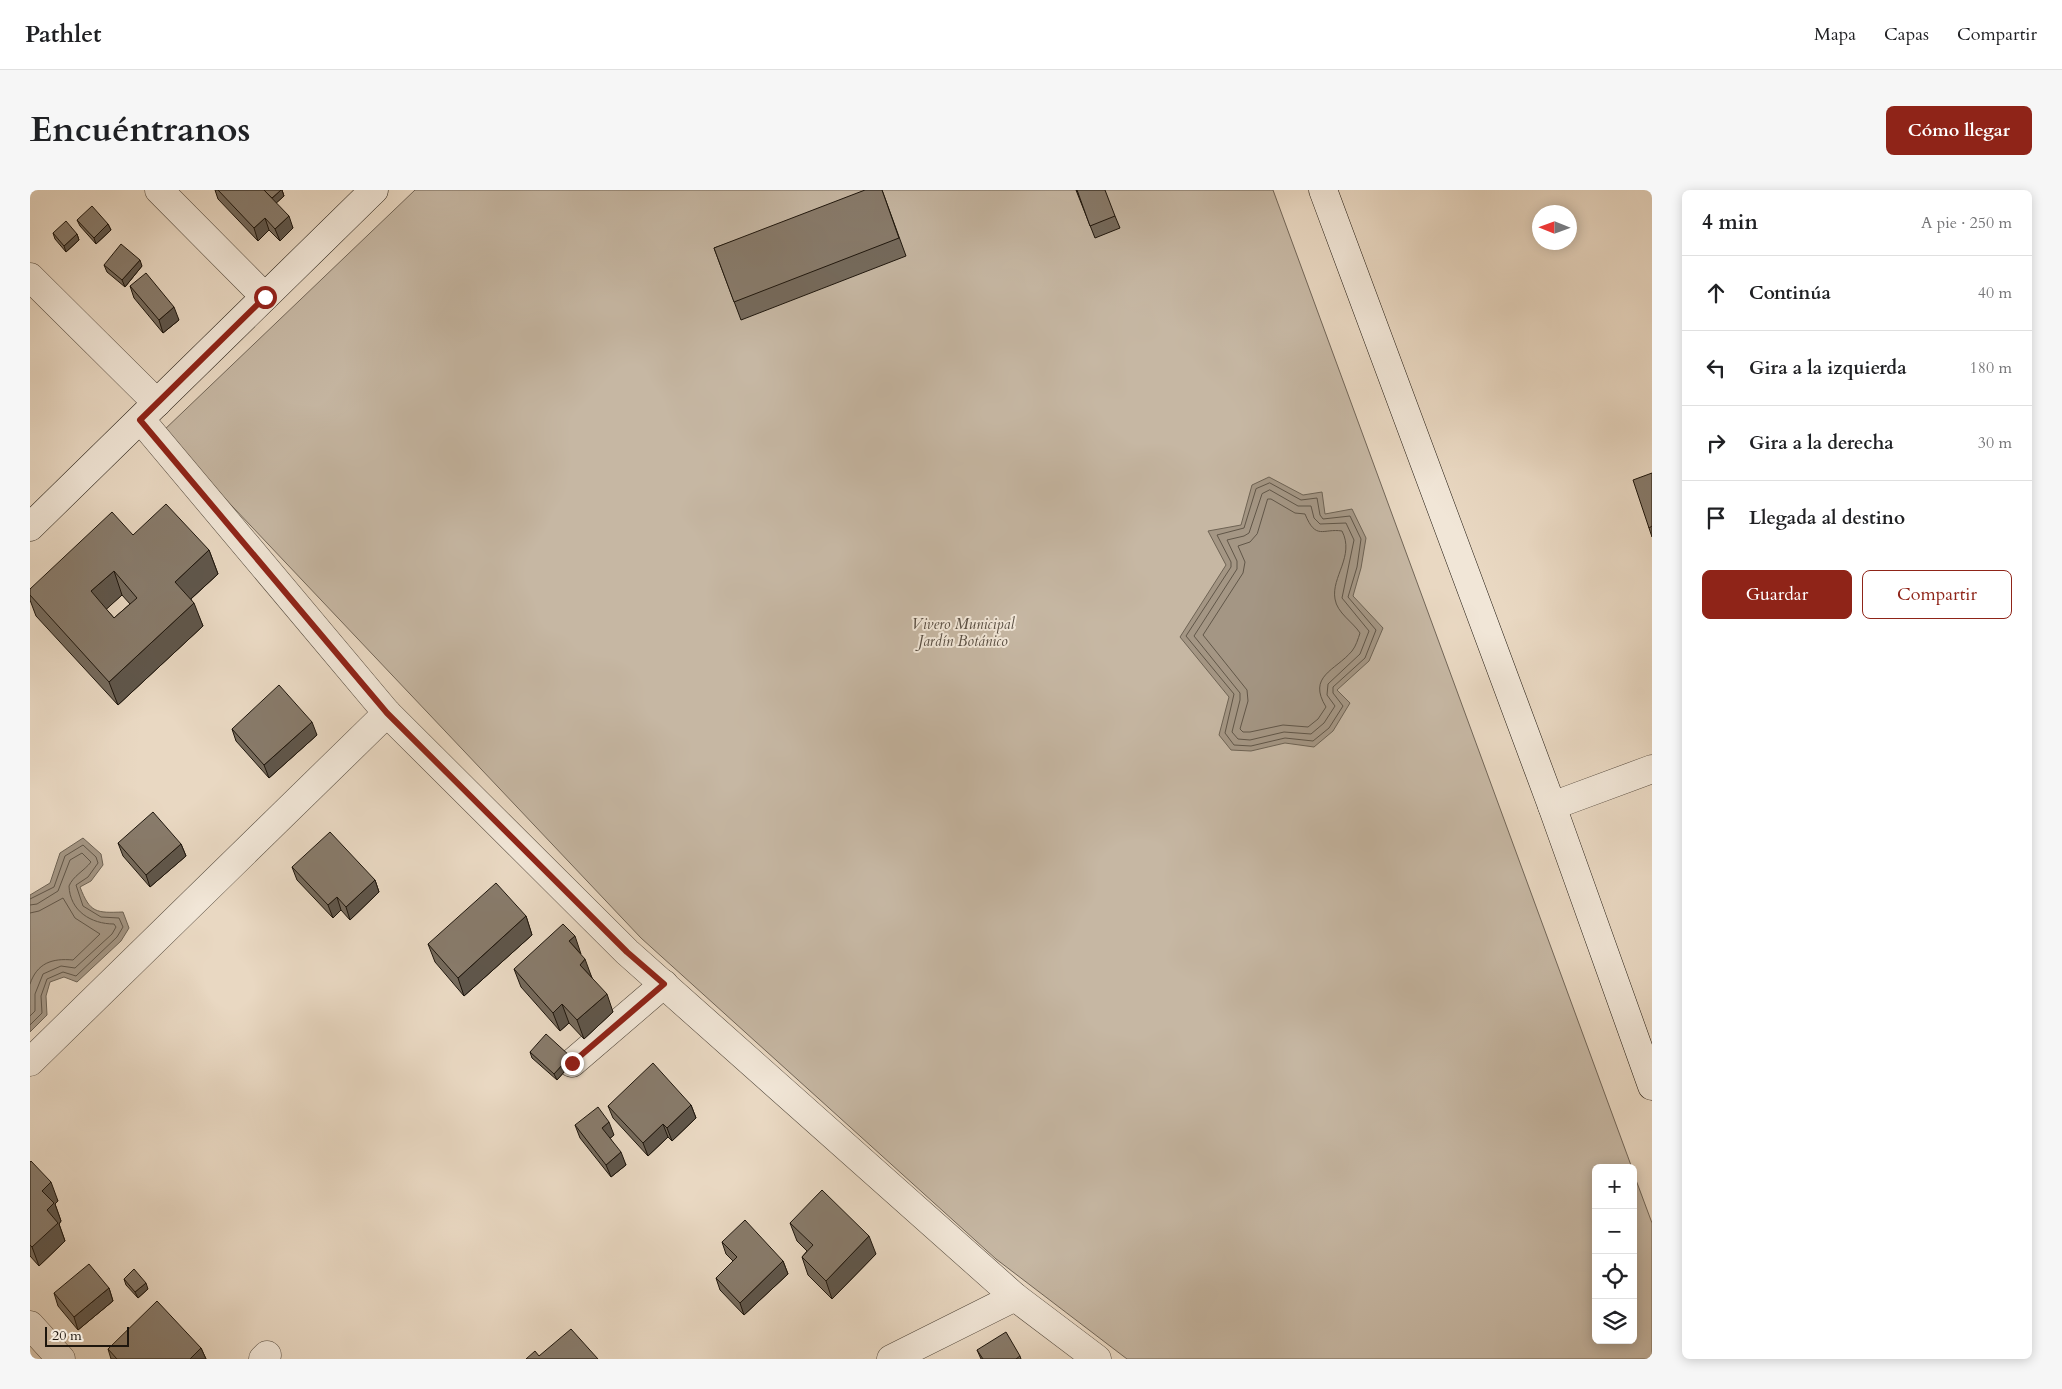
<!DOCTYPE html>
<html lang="es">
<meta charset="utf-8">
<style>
:root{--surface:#fff;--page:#f6f6f6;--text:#202124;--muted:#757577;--line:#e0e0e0;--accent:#8f2418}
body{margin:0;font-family:Cardo,serif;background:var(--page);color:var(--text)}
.controls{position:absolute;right:15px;bottom:15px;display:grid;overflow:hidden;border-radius:8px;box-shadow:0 2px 12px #0003}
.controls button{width:45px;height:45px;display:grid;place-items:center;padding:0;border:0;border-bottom:1px solid var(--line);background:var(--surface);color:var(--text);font:25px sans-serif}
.compass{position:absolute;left:1502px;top:15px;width:45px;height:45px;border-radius:50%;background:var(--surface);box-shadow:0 2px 12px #0003;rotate:271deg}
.scale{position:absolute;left:15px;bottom:12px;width:84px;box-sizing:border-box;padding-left:5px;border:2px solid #1e160d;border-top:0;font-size:14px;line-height:18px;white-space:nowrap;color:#1e160d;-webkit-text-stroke:4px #f1e6d7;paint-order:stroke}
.stop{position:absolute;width:15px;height:15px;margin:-11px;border:4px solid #8f2418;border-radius:50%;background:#fff}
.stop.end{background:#8f2418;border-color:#fff;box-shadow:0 1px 5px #0008}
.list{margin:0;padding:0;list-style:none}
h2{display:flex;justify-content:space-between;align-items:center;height:65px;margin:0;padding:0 20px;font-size:21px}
h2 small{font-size:16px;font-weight:400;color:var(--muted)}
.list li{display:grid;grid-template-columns:32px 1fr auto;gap:15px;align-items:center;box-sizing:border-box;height:75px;padding:0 20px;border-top:1px solid var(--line)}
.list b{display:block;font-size:19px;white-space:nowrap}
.list em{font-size:16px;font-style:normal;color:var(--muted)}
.actions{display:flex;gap:10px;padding:15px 20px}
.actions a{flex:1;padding:11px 0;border:1px solid var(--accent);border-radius:8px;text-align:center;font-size:18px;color:var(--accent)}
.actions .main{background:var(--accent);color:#fff}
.icon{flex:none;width:28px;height:28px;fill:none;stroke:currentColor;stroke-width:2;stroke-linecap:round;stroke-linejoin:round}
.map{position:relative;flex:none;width:1622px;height:1169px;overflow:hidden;border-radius:8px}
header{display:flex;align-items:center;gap:30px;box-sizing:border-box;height:70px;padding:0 25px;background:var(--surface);border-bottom:1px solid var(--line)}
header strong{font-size:24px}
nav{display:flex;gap:28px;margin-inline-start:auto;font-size:18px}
.intro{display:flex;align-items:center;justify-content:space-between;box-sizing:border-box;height:120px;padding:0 30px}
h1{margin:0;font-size:35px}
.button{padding:12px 22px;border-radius:8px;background:var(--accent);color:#fff;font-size:18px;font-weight:700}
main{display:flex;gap:30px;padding:0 30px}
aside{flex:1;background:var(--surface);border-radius:8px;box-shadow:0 2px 12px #0003}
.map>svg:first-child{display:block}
</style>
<header>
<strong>Pathlet</strong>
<nav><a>Mapa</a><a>Capas</a><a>Compartir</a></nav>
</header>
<div class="intro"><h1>Encuéntranos</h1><a class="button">Cómo llegar</a></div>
<main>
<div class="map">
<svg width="1622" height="1169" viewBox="0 0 1622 1169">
<rect width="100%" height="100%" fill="#e9d8c2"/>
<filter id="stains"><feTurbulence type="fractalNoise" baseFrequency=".004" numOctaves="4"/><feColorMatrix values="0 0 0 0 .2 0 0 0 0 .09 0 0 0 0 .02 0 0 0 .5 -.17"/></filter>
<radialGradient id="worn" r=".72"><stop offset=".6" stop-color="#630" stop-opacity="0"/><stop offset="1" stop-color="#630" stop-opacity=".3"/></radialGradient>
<polygon fill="#c6b7a3" stroke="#726658" points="385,0 1243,0 1602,978 1566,978 1566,1150 1603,1150 1603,982 1622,1033 1622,1169 1097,1169 966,1069 611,748 132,242"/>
<g fill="#a49684" stroke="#6e6354">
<polygon points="1239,287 1273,305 1292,302 1295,324 1322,319 1336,348 1331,378 1323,406 1353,438 1339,471 1307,500 1320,513 1303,541 1284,557 1255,553 1221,561 1201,560 1189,545 1199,507 1150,447 1196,375 1178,341 1211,335 1222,295"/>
<path d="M 53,648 L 71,664 L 73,675 L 61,691 L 50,697 C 60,723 66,723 93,722 L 99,738 L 91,751 L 47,792 L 34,787 L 20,792 L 16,806 L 17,825 L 0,842 L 0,705 L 20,693 L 30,663 Z"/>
</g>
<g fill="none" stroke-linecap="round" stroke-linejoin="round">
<g stroke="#615648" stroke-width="1">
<polygon points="1240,293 1271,310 1287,308 1290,325 1293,329 1320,326 1331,349 1327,377 1318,407 1346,440 1335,468 1303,497 1303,503 1313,516 1299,538 1283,551 1255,548 1221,556 1204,555 1195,543 1204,504 1156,446 1201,377 1201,372 1187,345 1214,338 1226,299"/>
<polygon points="1240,300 1268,316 1281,316 1284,328 1290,334 1316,333 1324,350 1312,408 1339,441 1330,464 1298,494 1297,505 1305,516 1294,533 1281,544 1254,542 1220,550 1208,549 1202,542 1210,510 1210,503 1164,446 1207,379 1207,371 1197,350 1214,346 1219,343 1232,304"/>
<path d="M 1238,309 L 1241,309 L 1265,323 L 1275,324 C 1286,351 1293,338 1312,341 C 1325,366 1301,387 1305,409 C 1307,423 1323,432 1330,443 C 1328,449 1326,456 1322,461 C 1305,481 1277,486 1296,517 L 1288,529 L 1278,537 L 1253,535 L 1220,542 L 1213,542 L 1210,539 L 1218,511 L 1217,500 L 1173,445 L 1213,383 L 1215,372 L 1208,356 L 1220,352 L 1227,344 Z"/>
<polyline points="0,709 24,697 35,666 53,655 66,667 68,673 58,687 46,695 53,716 71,727 89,728 93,737 87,747 46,786 33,782 17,789 11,806 12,823 0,835"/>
<path d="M 0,715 L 7,714 L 28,701 L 40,670 L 52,663 L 61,672 C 54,681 43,686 39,696 C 40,721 61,734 84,734 L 86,737 L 82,744 L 45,778 L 31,776 L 13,784 L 5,804 L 5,821 L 0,826"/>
<path d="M 0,723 L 9,721 L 33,708 L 45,728 L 70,744 L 43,770 C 22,768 7,773 0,794"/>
</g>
<g stroke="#51463a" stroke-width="29">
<g id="street">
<polyline points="129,0 235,107"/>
<polyline points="0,87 127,213"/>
<polyline points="111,230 357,523 597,762 985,1107 1067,1169"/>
<polyline points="1522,616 1622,579"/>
<polyline points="0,872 357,523"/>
<polyline points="542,873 634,794"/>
<polyline points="0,1135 31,1169"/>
<polyline points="233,1169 237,1165"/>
<polyline points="861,1169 985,1107"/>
</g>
</g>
<g stroke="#1e160d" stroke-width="29">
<g id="secondary">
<polyline points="1293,0 1522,616 1622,896"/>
<polyline points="0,337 344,0"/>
</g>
</g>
<use href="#street" stroke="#f1e6d7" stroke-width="28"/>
<use href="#secondary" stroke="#f1e6d7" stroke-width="28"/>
</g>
<g fill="#756a5c" stroke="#1e160d" fill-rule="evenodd">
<polygon points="185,0 252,0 254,6 246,13 263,38 250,51 239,40 228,51 188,9"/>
<polygon points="852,0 876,66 711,130 684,58"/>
<polygon points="1046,0 1085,26 1090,38 1065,48"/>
<polygon points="47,30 78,34 81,40 66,54 50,36"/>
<polygon points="23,43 47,44 49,50 36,62 25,49"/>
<polygon points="74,75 112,76 95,97 77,82"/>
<polygon points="100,96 149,130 133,143 104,108"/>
<polygon points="1622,283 1622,347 1619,338"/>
<path d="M 103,345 L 179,360 L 188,384 L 161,409 L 173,436 L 88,515 L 6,426 L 0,410 L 0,399 ZM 92,405 L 100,414 L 84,428 L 76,419 Z"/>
<polygon points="202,539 287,545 239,588 206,551"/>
<polygon points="88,653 151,654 156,666 120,697 93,666"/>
<polygon points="262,677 345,690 349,702 320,730 311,720 303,728 267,690"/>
<polygon points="496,726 502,745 434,806 405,772 398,754"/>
<polygon points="551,765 562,788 583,822 554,849 539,833 530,841 491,797 484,779"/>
<polygon points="500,862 540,866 542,873 527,890 502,868"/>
<polygon points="661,915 666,928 642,951 638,947 618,966 583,928 578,916"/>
<polygon points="545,935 584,945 580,948 596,975 581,987 550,948"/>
<polygon points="0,972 28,1011 25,1014 31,1031 29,1034 35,1051 9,1076 0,1066"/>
<polygon points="760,1033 846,1064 802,1109 778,1085 772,1067 777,1061 767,1051"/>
<polygon points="692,1052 753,1071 758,1084 714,1125 690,1100 686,1088 703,1071 696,1064"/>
<polygon points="94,1089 118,1099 108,1108 96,1095"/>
<polygon points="79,1098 83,1111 48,1140 28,1116 24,1103"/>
<polygon points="171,1158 176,1169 81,1169 78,1159"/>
<polygon points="947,1160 990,1166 991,1169 951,1169"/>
</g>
<g fill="#5f564b" stroke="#1e160d">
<polygon points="251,0 252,0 254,6 243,16 240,10"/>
<polygon points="259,26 263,38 250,51 245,39"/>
<polygon points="235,28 239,40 228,51 224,38"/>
<polygon points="78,34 81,40 66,54 64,48"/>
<polygon points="47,44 49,50 36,62 34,56"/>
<polygon points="110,70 112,76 95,97 92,90"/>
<polygon points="144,117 149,130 133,143 129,130"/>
<polygon points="179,360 188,384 153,416 145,392"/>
<polygon points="84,381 92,405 70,425 61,401"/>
<polygon points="164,413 173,436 88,515 79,492"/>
<polygon points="282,532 287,545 239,588 234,575"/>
<polygon points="151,654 156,666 120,697 116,685"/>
<polygon points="345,690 349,702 320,730 316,717"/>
<polygon points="307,707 311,720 303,728 298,715"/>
<polygon points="496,726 502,745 434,806 428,788"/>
<polygon points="545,746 551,764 539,751"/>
<polygon points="555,769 562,788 550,775"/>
<polygon points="577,804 583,822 554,849 547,830"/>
<polygon points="532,814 539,833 530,841 523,823"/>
<polygon points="540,866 542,873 527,890 524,884"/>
<polygon points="661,915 666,928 642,951 637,938"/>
<polygon points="579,932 584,945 577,951 572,938"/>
<polygon points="633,934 638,947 618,966 613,953"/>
<polygon points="591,962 596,975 581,987 576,975"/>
<polygon points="21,992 28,1011 25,1014 31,1031 29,1034 35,1051 9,1076 2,1057 17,1020 12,1001"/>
<polygon points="839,1046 846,1064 802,1109 796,1091"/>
<polygon points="753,1071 758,1084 714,1125 710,1113"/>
<polygon points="116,1093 118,1099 108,1108 105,1102"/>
<polygon points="79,1098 83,1111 48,1140 44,1127"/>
<polygon points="171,1158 176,1169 160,1169"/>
</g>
<g fill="#887b6b" stroke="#1e160d" fill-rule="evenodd">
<polygon points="188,0 234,0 259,26 245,39 235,28 224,38"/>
<polygon points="234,0 251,0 242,8"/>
<polygon points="835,0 852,0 869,48 704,112 684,58"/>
<polygon points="1047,0 1075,0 1085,26 1060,36"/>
<polygon points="62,16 78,34 64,48 47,30"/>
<polygon points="36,31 47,44 34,56 23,43"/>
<polygon points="91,54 110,70 92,90 74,75"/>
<polygon points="116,83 144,117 129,130 100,96"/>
<polygon points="1622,283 1622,336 1619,338 1603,290"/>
<path d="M 136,314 L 179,360 L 145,392 L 164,413 L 79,492 L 0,405 L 0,399 L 82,322 L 103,345 ZM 84,381 L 107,408 L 84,428 L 61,401 Z"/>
<polygon points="249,495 282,532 234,575 202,539"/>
<polygon points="123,622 151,654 116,685 88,653"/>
<polygon points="300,642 345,690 316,717 307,707 298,715 262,677"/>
<polygon points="466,693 496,726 428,788 398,754"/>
<polygon points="533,734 545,746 539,751 555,769 550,775 577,804 547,830 532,814 523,823 484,779"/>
<polygon points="516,844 540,866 524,884 500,862"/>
<polygon points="623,873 661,915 637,938 633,934 613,953 578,916"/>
<polygon points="568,917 579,932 572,938 591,962 576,975 545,935"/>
<polygon points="1,971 21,992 12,1001 24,1013 17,1020 28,1033 2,1057 0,1055 0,972"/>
<polygon points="792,1000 839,1046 796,1091 772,1067 783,1055 760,1033"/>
<polygon points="715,1030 753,1071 710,1113 686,1088 707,1067 692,1052"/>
<polygon points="59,1074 79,1098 44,1127 24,1103"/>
<polygon points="104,1079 116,1093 105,1102 94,1089"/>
<polygon points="127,1111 171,1158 160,1169 87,1169 78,1159"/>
<polygon points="541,1139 568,1169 496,1169 505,1161 509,1166"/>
<polygon points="976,1142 990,1166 986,1169 953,1169 947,1160"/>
</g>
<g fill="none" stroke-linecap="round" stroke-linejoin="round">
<polyline stroke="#8f2418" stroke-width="6" points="235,107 110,230 357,523 597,762 634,794 542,873"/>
</g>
<g text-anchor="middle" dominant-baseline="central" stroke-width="4" stroke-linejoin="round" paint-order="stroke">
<g font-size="15" font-style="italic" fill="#594e42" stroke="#f1e6d7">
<text x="933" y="434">Vivero Municipal<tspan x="933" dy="17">Jardín Botánico</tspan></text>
</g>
</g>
<rect width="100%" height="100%" filter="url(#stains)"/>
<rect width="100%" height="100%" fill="url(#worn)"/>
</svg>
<div class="controls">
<button>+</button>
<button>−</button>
<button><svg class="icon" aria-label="locate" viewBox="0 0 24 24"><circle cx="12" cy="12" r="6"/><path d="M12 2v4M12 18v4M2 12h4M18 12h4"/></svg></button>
<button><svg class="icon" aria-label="layers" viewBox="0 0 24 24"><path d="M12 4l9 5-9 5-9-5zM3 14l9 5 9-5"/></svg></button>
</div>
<svg class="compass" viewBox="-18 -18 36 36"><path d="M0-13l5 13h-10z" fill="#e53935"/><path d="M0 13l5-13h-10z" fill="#757577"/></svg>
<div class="scale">20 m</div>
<div class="stop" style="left:235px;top:107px"></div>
<div class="stop end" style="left:542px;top:873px"></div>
</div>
<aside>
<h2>4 min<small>A pie · 250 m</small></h2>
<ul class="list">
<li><svg class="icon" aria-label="ahead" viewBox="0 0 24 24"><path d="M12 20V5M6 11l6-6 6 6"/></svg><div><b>Continúa</b></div><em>40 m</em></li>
<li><svg class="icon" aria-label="left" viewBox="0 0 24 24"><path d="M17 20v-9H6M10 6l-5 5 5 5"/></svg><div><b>Gira a la izquierda</b></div><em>180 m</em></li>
<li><svg class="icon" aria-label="right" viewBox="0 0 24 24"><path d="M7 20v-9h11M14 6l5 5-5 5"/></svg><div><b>Gira a la derecha</b></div><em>30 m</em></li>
<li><svg class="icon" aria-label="arrive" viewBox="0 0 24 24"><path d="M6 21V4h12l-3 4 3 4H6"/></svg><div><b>Llegada al destino</b></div></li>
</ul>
<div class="actions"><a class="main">Guardar</a><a>Compartir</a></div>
</aside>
</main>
